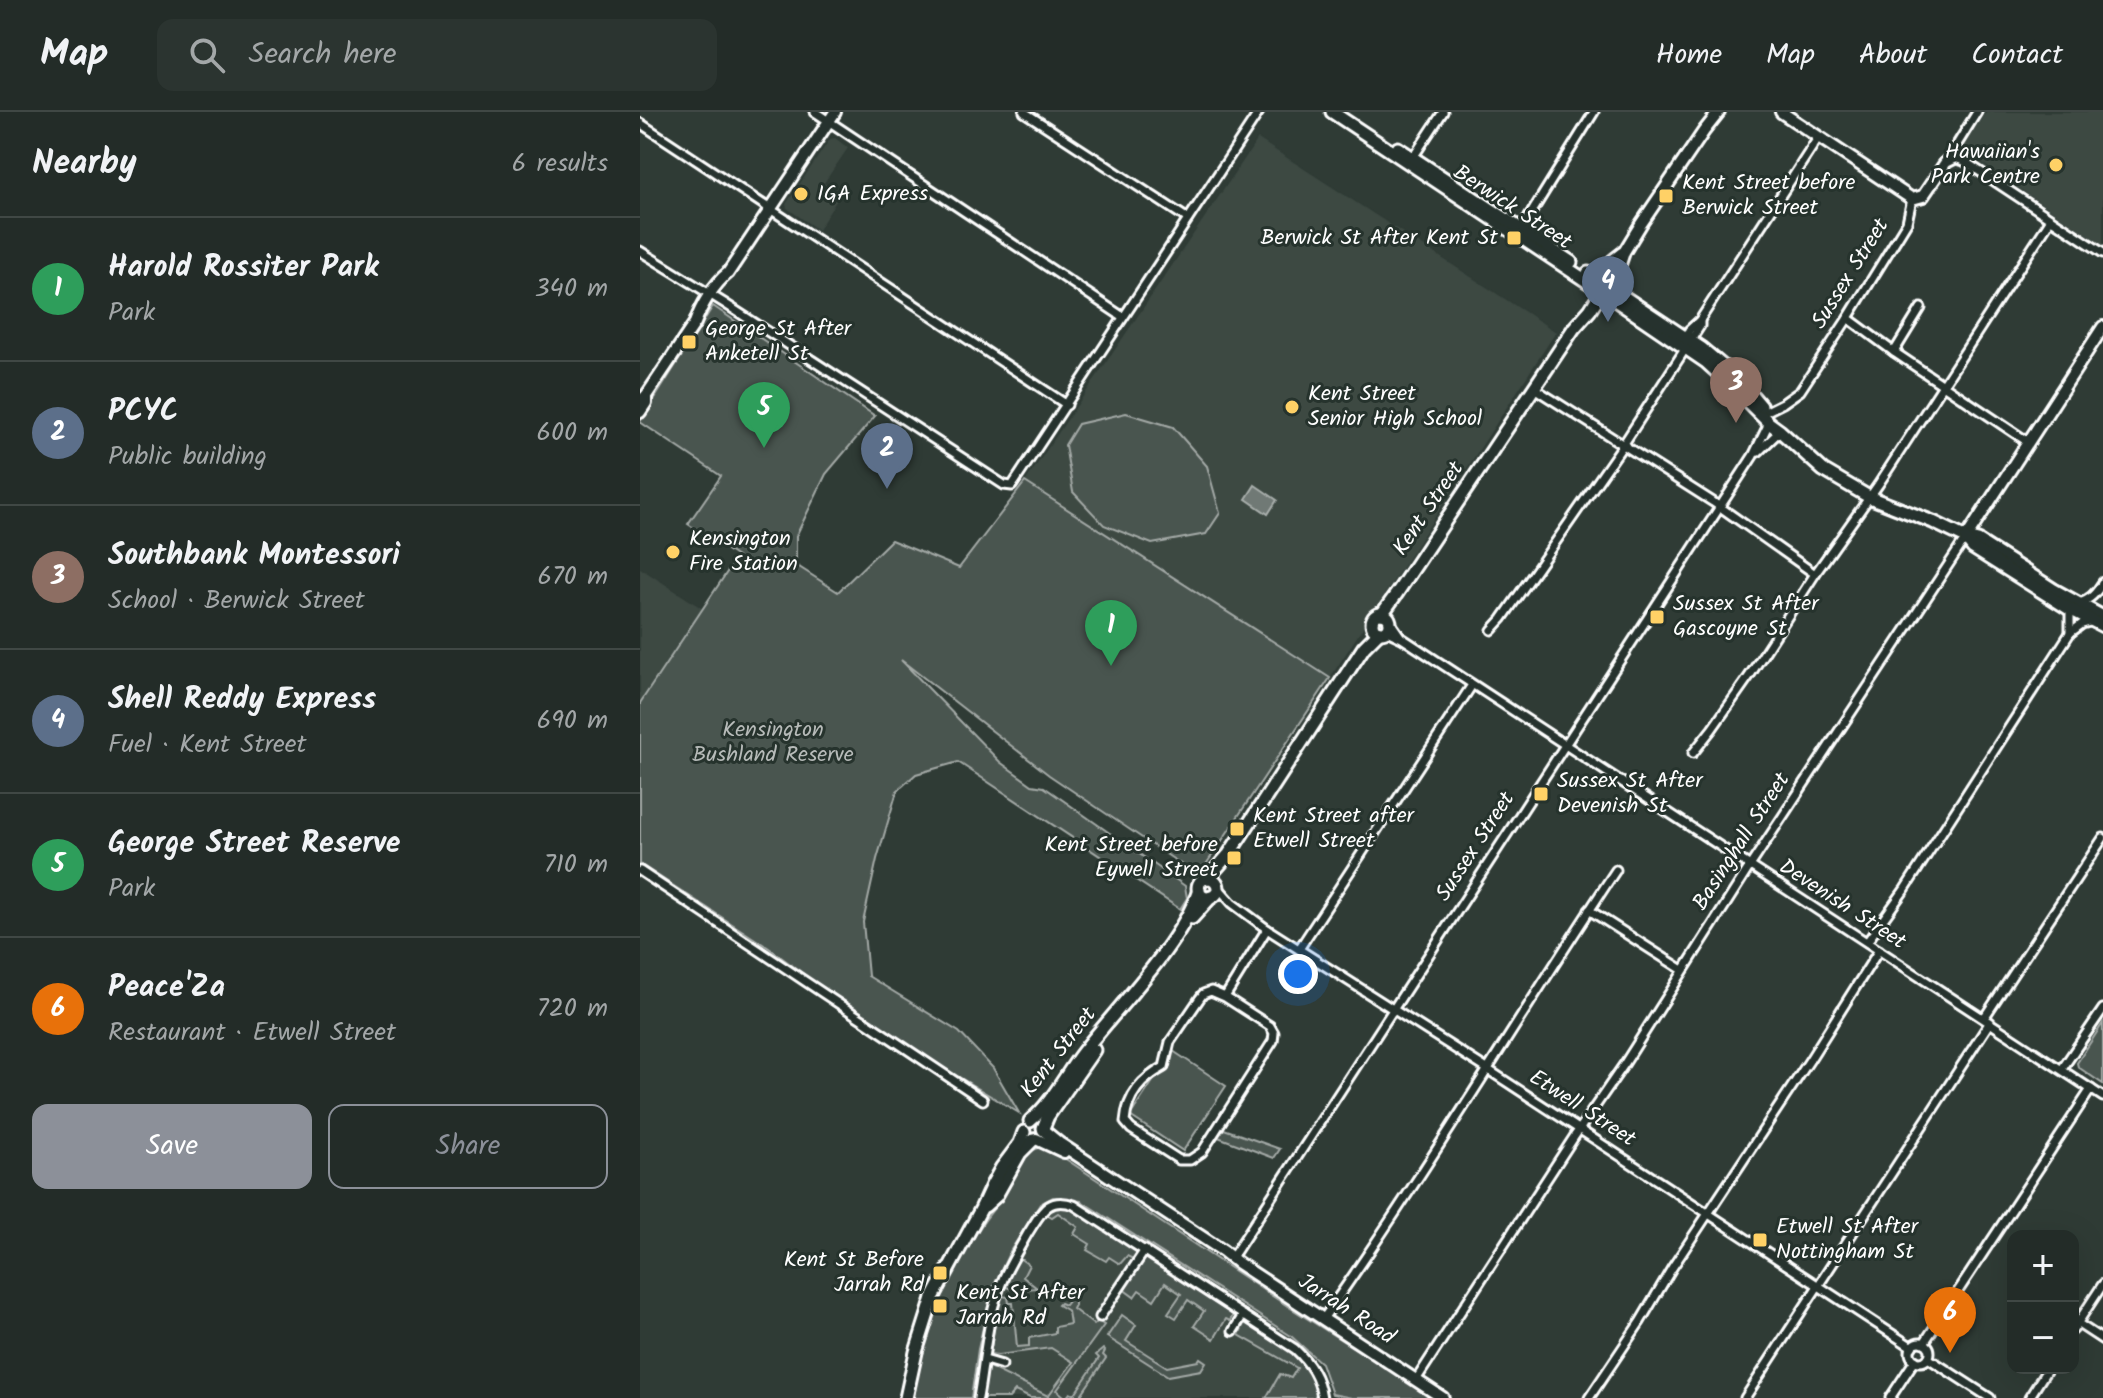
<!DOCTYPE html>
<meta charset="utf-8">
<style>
:root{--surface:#232c28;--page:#2b3430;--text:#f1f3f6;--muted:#a3a7a8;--line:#404845;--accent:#8c9099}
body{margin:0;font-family:Kalam,sans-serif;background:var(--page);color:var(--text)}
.controls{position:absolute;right:24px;bottom:24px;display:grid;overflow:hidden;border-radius:16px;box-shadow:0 8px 32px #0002}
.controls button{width:72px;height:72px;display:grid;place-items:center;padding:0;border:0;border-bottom:2px solid var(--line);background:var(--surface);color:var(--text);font:40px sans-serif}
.you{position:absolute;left:658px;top:862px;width:28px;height:28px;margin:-20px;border:6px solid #fff;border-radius:50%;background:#1a73e8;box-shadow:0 0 0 12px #1a73e833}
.badge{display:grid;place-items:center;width:52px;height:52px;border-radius:50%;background:var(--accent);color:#fff;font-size:26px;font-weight:700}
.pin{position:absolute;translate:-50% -66px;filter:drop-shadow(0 2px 4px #0008)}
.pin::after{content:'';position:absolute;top:42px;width:28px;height:24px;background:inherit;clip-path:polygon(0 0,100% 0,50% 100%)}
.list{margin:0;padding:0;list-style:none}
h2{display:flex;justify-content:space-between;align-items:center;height:104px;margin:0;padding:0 32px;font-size:34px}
h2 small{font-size:26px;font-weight:400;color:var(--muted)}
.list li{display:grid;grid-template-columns:52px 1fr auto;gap:24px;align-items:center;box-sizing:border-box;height:144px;padding:0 32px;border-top:2px solid var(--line)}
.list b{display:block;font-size:30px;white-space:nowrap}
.list p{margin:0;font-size:26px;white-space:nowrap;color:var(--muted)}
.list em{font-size:26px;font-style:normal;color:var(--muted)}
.actions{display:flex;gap:16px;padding:24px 32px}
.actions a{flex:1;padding:18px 0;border:2px solid var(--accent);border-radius:16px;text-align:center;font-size:28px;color:var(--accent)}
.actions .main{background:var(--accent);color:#fff}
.icon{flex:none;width:44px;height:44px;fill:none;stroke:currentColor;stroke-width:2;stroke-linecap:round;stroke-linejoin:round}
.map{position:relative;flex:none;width:1463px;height:1286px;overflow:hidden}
header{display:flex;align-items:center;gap:48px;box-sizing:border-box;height:112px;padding:0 40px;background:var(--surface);border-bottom:2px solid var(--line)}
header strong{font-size:38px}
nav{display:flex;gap:44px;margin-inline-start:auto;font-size:28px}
.search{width:560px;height:72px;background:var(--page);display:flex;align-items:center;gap:20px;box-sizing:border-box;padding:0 28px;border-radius:16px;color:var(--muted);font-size:30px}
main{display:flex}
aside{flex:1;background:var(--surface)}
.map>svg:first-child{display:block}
</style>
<header>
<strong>Map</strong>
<div class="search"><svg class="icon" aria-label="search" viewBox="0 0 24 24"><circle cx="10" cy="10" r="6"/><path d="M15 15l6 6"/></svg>Search here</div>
<nav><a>Home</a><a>Map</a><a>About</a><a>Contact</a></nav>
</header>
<main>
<aside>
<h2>Nearby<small>6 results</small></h2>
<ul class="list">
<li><span class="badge" style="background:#2e9e5b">1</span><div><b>Harold Rossiter Park</b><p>Park</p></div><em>340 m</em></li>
<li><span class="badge" style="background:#5c6f8a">2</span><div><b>PCYC</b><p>Public building</p></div><em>600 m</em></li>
<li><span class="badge" style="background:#8d6e63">3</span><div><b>Southbank Montessori</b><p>School · Berwick Street</p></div><em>670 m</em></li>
<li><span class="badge" style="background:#5c6f8a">4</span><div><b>Shell Reddy Express</b><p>Fuel · Kent Street</p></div><em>690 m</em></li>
<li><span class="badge" style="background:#2e9e5b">5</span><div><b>George Street Reserve</b><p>Park</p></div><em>710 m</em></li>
<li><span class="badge" style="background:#e8710a">6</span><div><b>Peace'Za</b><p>Restaurant · Etwell Street</p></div><em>720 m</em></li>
</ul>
<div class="actions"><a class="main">Save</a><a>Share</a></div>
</aside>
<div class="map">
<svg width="1463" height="1286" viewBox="0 0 1463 1286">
<rect width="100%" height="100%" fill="#2f3b35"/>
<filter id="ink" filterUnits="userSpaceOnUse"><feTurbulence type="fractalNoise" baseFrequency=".0125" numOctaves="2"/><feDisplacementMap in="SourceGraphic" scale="16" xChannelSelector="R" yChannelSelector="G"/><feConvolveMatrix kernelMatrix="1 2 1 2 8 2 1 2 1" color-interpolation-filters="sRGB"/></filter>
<g filter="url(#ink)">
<g fill="#3c4842">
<polygon points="1346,0 1463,0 1463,133 1321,37"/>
<polygon points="195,26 208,36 184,71 200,83 178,118 147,96 146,92 190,27"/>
<polygon points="618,27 916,220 690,566 385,370"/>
<polygon points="0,456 63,497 0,591"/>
<polygon points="432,1098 651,1242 673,1271 676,1286 345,1286 359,1201 369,1169 382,1143 410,1100"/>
</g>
<g fill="#4a544f" stroke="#a4aaa7" stroke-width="2">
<polygon points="73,194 235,304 186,362 156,424 156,453 198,480 251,428 319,456 385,370 690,566 565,754 551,759 409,663 261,548 360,650 392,673 404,675 545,774 547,786 540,797 318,650 276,662 257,679 237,747 223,810 228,864 319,920 353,956 379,1001 229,911 129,836 0,752 0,591 97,445 48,412 81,364 0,310"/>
<polygon points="486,301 533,315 567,354 580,401 566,422 512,432 464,413 433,380 425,333 438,312"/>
<polygon points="1463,911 1463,972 1438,955 1437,951"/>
<polygon points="533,939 586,974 543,1039 490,1004"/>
<polygon points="584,1017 640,1037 634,1046 578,1025"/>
<path d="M 406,1034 L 649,1195 L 793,1286 L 712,1286 L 692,1282 L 681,1251 L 651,1224 L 441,1089 L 413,1085 L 400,1092 L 369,1141 L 352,1178 L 338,1237 L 331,1286 L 274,1286 C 281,1224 308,1162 343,1111 C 349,1102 356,1095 361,1086 C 376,1065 378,1038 406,1034 Z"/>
<polygon points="424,1093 498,1138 493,1147 487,1144 480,1152 469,1145 466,1149 447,1138 450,1132 434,1122 438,1115 418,1101 412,1105 405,1101 413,1095"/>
<polygon points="505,1145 593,1203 590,1209 586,1207 574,1227 554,1214 564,1199 548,1188 536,1206 528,1201 541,1182 525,1171 514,1188 499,1178 494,1185 483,1177"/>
<polygon points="379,1146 389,1153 383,1165 397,1176 387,1177 385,1172 375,1172 372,1177 366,1175 368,1168"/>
<polygon points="362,1184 368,1185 369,1191 373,1191 377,1235 389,1234 389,1226 415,1221 415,1215 430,1212 428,1199 418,1193 420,1191 425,1193 432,1184 435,1186 435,1193 433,1197 454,1213 458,1209 464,1213 417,1278 426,1286 430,1281 434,1283 459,1246 456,1243 463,1237 465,1239 463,1243 466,1246 441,1283 444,1286 390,1286 375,1279 369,1286 342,1286 347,1254 408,1284 433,1250 411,1236 358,1243 350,1242 356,1203"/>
<polygon points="482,1203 496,1213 486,1229 527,1255 558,1249 560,1246 566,1250 561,1258 528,1264 467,1225"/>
<path d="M 605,1209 C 633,1226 675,1245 677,1282 L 674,1286 L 626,1286 L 640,1262 L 651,1266 L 657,1256 L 599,1223 Z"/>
</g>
<polygon fill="#707975" stroke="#a9afac" stroke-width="2" points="615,373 637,388 628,402 606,387"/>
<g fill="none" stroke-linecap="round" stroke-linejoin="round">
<g stroke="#fff" stroke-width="13">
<g id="street">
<polyline points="175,0 483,205"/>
<polyline points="384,0 548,107"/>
<polyline points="1337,0 1316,34 1314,46 1324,49 1463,141"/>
<polyline points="0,11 427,293"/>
<polyline points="772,47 803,0"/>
<polyline points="888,120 886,114 887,108 954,0"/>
<polyline points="0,139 84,191 364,373 372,374 619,0"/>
<polyline points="1208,206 1254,240 1388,330"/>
<polyline points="1045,229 1049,218 1060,208"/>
<polyline points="1254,240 1281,196"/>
<polyline points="894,276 1073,390 1175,462"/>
<polyline points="1127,299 1143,291 1160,279 1208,206 1267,110 1272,87"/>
<polyline points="1118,340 1140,319"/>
<path d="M 1438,491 C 1450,489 1457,480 1463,470"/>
<polyline points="751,511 760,524"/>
<polyline points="852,518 862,507 983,333 1051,228 1060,214 1060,208 1178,26"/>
<polyline points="747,519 762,526 1463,985"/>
<polyline points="1430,521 1430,497"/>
<polyline points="1053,641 1072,617 1110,563 1175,462 1238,373 1411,107"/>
<polyline points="0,759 343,988"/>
<polyline points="578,775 592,791 627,817 847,957 1272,1235"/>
<polyline points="949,798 1043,858"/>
<polyline points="1227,830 1265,777 1430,521 1442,512 1453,509"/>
<polyline points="659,837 832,573"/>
<path d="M 585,885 L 630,914 L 634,921 L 633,929 L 562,1040 L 550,1048 L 539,1048 L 491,1017 L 485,1010 C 487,983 502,967 524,955 L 530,930 L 560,886 L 563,882 L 571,879 L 585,885 L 627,817"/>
<polyline points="1344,906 1463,726"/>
<polyline points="1422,957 1463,897"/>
<polyline points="591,1147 1113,344 1129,311"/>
<polyline points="460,1205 505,1138"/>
<path d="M 683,1207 C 786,1061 877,907 976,758"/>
<polyline points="1437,1211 1463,1228"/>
<polyline points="1433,1218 1463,1172"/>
<polyline points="593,1219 603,1203"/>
<circle cx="1280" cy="1240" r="10"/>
<polyline points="1284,1231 1451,977"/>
<polyline points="1288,1246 1350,1286"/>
<polyline points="345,1248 362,1253"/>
<polyline points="776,1268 934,1025 985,951 1110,754 1326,426"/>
<path d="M 338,1286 C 345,1246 347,1202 364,1165 C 371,1150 380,1135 388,1121 C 401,1101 407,1084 434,1093 L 655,1237 C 670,1251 679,1265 682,1286"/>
<polyline points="949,1286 1000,1210 1032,1156 1169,949 1239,838"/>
<polyline points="1105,1286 1350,910"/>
<polyline points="1250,1286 1275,1248"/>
<polyline points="1389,1286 1408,1256"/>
</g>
</g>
<g stroke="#fff" stroke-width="16">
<g id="secondary">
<polyline points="1141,0 1272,87 1283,84 1306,50 1314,46"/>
<polyline points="955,175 973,148 982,141"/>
<polyline points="963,178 980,152 984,140 1001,112 1064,19 1079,0"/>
<path d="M 0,289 L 6,284 L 55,211 C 61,194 74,172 88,161 L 195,0"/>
<polyline points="0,300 6,291 6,284"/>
<polyline points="1326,426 1463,215"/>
<polyline points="403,1018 419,1031 583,1139 598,1151 803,1286"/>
<polyline points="396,1027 424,1040"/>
</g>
</g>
<g stroke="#fff" stroke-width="17">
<g id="primary">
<polyline points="692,0 972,186 1066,250 1089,271 1129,311 1140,319 1183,358 1229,385 1293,410 1326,426 1338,429 1414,478 1463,505"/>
<polyline points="758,36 931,150"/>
<polyline points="948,161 1061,236 1098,267 1121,294"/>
<polyline points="1326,427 1333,436 1428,496 1463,514"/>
<circle cx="741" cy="511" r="9"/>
<polyline points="742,502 757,481 934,216 950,198 962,179"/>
<polyline points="568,766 589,742 724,535 739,520"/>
<circle cx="568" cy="776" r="10"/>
<polyline points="552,806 571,785"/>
<path d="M 390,1009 C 413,990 425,963 443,940 C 480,892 539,835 559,778"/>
<polyline points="403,1016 408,1004 454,938"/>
<polyline points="345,1094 356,1084 380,1041 393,1028"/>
<polyline points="266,1286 276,1240 293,1186 341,1097 352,1073 362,1055 380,1031 384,1020"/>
</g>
</g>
<use href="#street" stroke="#26332d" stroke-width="7"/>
<use href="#secondary" stroke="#26332d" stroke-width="10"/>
<use href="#primary" stroke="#26332d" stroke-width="11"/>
</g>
</g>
<g fill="#ffd166" stroke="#26332d" stroke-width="3">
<circle cx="1416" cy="53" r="8"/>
<circle cx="161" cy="82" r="8"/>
<rect x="1018" y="76" width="16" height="16" rx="4"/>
<rect x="866" y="118" width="16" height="16" rx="4"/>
<rect x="41" y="222" width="16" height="16" rx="4"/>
<circle cx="652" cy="295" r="8"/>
<circle cx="33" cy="440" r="8"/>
<rect x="1009" y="497" width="16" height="16" rx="4"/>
<rect x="893" y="674" width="16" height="16" rx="4"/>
<rect x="589" y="709" width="16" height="16" rx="4"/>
<rect x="586" y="738" width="16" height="16" rx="4"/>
<rect x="1112" y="1120" width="16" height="16" rx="4"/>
<rect x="292" y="1153" width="16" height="16" rx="4"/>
<rect x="292" y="1186" width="16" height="16" rx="4"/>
</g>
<g text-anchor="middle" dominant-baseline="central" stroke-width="6" stroke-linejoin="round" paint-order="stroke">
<g font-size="22" fill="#fff" stroke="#26332d" text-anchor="start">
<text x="1400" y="40" text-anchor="end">Hawaiian's<tspan x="1400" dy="25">Park Centre</tspan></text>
<text x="1042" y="71">Kent Street before<tspan x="1042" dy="25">Berwick Street</tspan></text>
<text x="177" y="82">IGA Express</text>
<text x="858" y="126" text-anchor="end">Berwick St After Kent St</text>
<text x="65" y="217">George St After<tspan x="65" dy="25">Anketell St</tspan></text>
<text x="668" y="282">Kent Street<tspan x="668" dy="25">Senior High School</tspan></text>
<text x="49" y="427">Kensington<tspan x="49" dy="25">Fire Station</tspan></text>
<text x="1033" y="492">Sussex St After<tspan x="1033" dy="25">Gascoyne St</tspan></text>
<text x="917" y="669">Sussex St After<tspan x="917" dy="25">Devenish St</tspan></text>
<text x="613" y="704">Kent Street after<tspan x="613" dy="25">Etwell Street</tspan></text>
<text x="578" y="733" text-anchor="end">Kent Street before<tspan x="578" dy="25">Eywell Street</tspan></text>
<text x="1136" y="1115">Etwell St After<tspan x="1136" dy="25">Nottingham St</tspan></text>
<text x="284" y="1148" text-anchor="end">Kent St Before<tspan x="284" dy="25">Jarrah Rd</tspan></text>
<text x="316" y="1181">Kent St After<tspan x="316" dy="25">Jarrah Rd</tspan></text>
</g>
<g font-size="22" fill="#fff" stroke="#26332d">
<text transform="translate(872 96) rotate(33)">Berwick Street</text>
<text transform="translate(1211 162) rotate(-58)">Sussex Street</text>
<text transform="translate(789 397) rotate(-56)">Kent Street</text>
<text transform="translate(1102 730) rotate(-57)">Basinghall Street</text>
<text transform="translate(836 735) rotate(-57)">Sussex Street</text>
<text transform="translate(1202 793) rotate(33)">Devenish Street</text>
<text transform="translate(419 941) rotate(-52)">Kent Street</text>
<text transform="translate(942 997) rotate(33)">Etwell Street</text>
<text transform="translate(706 1198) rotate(33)">Jarrah Road</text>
</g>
<g font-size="22" fill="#b7bbb9" stroke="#26332d">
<text x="133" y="618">Kensington<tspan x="133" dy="25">Bushland Reserve</tspan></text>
</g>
</g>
</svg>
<div class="controls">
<button>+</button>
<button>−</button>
</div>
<div class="you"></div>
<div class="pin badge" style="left:471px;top:554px;background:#2e9e5b">1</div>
<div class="pin badge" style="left:247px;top:377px;background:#5c6f8a">2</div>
<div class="pin badge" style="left:1096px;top:311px;background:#8d6e63">3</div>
<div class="pin badge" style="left:968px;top:210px;background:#5c6f8a">4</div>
<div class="pin badge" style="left:124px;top:336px;background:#2e9e5b">5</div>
<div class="pin badge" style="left:1310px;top:1241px;background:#e8710a">6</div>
</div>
</main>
